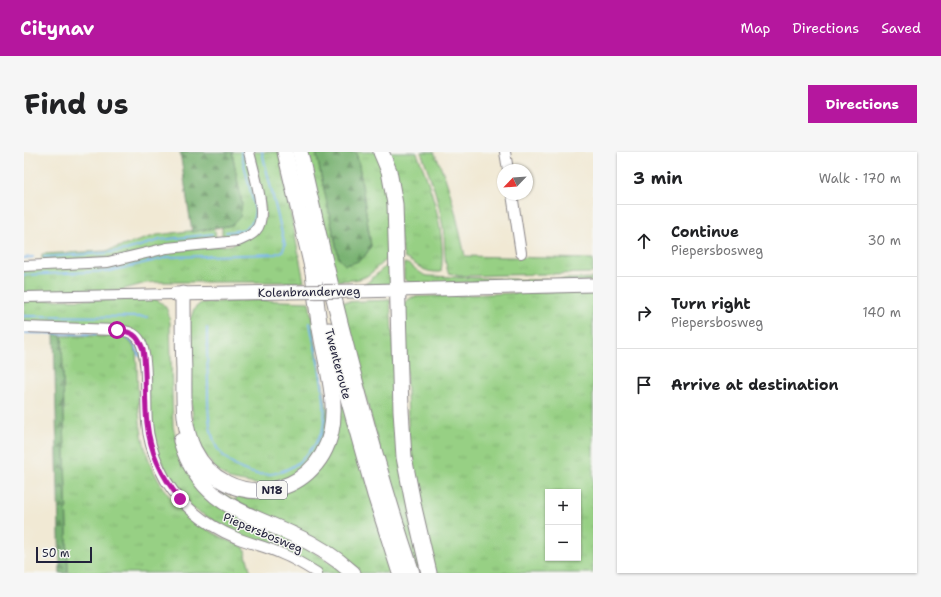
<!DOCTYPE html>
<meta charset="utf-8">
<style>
:root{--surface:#fff;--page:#f6f6f6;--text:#202124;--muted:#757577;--line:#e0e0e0;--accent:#b5179e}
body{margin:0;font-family:"Shantell Sans",sans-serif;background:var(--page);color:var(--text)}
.controls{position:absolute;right:12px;bottom:12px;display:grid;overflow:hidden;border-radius:0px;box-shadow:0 1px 3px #0004}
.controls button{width:36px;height:36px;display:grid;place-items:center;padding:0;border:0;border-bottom:1px solid var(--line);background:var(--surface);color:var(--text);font:20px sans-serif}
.compass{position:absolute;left:473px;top:12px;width:36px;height:36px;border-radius:50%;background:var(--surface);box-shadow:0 1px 3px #0004;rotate:245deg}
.scale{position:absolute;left:12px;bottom:10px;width:56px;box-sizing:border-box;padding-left:4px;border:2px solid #22223b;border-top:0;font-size:11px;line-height:14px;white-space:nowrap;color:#22223b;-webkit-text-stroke:3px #f6f6f2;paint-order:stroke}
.stop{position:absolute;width:12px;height:12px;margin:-9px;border:3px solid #b5179e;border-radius:50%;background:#fff}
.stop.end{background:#b5179e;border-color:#fff;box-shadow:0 1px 4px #0008}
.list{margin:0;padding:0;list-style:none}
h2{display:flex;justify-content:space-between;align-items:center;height:52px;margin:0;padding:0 16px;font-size:17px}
h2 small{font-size:13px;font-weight:400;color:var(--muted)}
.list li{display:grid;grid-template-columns:26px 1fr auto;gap:12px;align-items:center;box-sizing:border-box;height:72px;padding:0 16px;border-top:1px solid var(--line)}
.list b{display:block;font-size:15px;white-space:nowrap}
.list p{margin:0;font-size:13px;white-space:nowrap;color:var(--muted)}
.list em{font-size:13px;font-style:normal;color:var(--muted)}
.icon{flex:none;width:22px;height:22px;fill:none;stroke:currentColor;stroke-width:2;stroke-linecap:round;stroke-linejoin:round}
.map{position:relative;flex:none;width:569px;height:421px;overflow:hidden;border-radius:0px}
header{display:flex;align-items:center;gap:24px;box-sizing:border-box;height:56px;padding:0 20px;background:var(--accent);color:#fff}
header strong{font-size:19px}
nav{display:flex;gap:22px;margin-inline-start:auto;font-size:14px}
.intro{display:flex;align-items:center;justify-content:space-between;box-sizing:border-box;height:96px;padding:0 24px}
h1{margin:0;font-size:28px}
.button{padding:10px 18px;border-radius:0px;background:var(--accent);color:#fff;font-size:14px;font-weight:700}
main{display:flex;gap:24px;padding:0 24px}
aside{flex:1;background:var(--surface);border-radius:0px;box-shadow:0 1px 3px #0004}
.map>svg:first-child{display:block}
</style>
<header>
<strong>Citynav</strong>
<nav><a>Map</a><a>Directions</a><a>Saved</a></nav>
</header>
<div class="intro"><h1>Find us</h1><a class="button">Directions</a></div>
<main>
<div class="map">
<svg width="569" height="421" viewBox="0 0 569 421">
<defs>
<pattern id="grass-tufts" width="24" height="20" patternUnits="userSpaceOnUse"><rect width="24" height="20" fill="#97d084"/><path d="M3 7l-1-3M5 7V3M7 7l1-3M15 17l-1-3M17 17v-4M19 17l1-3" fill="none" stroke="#82b273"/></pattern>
<pattern id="forest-firs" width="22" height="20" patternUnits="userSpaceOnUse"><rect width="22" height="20" fill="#79b272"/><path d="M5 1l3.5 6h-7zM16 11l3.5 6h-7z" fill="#63905f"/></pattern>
</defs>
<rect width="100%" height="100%" fill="#f6f6f2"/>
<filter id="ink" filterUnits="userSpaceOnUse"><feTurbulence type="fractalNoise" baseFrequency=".025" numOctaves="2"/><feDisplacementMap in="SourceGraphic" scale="8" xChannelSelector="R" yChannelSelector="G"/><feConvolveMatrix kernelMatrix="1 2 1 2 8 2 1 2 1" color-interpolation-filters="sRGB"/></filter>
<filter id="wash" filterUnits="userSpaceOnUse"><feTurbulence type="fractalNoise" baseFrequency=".012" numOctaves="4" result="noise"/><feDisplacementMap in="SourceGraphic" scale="16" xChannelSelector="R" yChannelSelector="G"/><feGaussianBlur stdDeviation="0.9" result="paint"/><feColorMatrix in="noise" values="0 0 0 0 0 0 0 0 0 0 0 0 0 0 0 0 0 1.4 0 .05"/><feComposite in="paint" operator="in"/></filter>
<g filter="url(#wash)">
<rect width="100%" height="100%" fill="#f1e9d4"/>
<g fill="url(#grass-tufts)" stroke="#5c7960" fill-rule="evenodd">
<polygon points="208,0 223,0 235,70 224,82 201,87 198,83 198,75 208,73 218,52"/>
<polygon points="229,0 255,0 280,130 136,130 122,131 93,139 0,140 0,116 141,99 208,93 240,70 242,60"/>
<path d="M 281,0 L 292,0 L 315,107 L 321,112 C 336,110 340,107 347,94 L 335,13 L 332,0 L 354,0 L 359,14 L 370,105 C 356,109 357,113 347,121 C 337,130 322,128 309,129 Z"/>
<path d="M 360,0 L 393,0 L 394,4 C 408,36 423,85 417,120 C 397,121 396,113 380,106 Z"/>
<path d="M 397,0 L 410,0 C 427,32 433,69 441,104 L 569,107 L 569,121 L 435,124 L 425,121 C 420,114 421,94 420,84 C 417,55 408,28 397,0 Z"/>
<polygon points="188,76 191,79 192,86 189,89 103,104 20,110 18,107 18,102 82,99 133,83"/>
<path d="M 380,111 C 389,112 394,122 404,124 L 509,128 L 569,126 L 569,129 L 386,131 L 380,127 Z"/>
<path d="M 369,112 L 367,132 L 340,133 C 351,126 356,115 369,112 Z"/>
<path d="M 569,138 L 569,421 L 407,421 L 386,328 L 380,151 L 388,145 ZM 524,340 L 554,340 L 554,406 L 524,406 Z"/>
<path d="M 131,147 C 143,153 144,157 146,171 L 149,275 L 156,301 L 165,319 L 322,421 L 296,421 L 216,384 L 168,356 L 144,325 L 131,293 L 113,182 L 0,172 L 0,148 Z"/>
<polygon points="230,148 285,150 303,256 301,284 290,305 275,321 242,334 205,327 190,315 179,300 170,275 167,248 165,171 170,157 177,151"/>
<polygon points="366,148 373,252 402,421 393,421 366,335 316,150"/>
<path d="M 38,184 L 96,184 C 105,187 108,191 112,200 C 114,220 113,241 115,261 C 121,330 156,371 220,395 L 227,421 L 44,421 Z"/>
<polygon points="312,224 370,421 334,421 212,349 212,346 214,343 291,317"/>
</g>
<g fill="url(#forest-firs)" stroke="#4e6a56">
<polygon points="156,0 208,0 218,52 216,65 208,73 168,80"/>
<path d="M 292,0 L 332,0 L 335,13 L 347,94 C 340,107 336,110 321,113 L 315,107 Z"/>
<polygon points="30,182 38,184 44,421 36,421"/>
</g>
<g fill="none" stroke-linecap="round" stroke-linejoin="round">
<g stroke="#7db7ee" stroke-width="2">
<path d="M 202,80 C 218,79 230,78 231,58 L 217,0"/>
<polyline points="20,105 82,101 102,98 136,88 188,82"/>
<polyline points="0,106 9,105"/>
<polyline points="0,123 86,119 145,105 251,102 256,100 259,98 261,93 238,0"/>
<polyline points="0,164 124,165"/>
<path d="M 183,176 C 183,194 183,212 184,230 C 184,252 183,276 193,296 C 197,303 204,308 210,313 C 237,330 266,323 286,299 C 291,293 297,284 299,276 C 305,248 291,200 286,171"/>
<polyline points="0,181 72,182"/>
<path d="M 100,184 C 109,188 112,195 115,204"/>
</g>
</g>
</g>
<g filter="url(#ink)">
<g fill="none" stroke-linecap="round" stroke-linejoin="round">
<g stroke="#8a8688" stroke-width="12">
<g id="minor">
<polyline points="481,0 484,18"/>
<polyline points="488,42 497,101"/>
<path d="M 0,114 L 84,110 L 143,96 L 214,89 C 220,86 228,84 232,78 C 245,65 229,18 225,0"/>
<polyline points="0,145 151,142"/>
<path d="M 0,175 L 93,178 C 102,179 111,180 116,189 C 125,205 121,251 123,270 C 124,286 129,302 136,317 C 150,349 181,373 213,386 C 228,392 244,395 258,402 C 271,407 282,414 293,421"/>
</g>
</g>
<g stroke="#8a8688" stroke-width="15">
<g id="major">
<polyline points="334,139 569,133"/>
<polyline points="151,142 263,140"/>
</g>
</g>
<g stroke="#8a8688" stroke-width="17">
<g id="highway">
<polyline points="261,0 291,128"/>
<path d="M 276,0 C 307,141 342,284 388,421"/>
<polyline points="357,0 365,19 371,52 377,258 380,305 390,356 405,421"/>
<path d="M 159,142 C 159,168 159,193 160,218 C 160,244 158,274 170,298 C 202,361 292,348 307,280 C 314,248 302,213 297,182 C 293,161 291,140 289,119"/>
<polyline points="305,178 351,343 376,421"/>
<path d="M 157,289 C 175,351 218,359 270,383 C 291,392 311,405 329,421"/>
</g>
</g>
<use href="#minor" stroke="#fff" stroke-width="10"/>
<use href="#major" stroke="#fff" stroke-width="13"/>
<use href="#highway" stroke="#fff" stroke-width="15"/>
<g stroke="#8a8688" stroke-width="15" stroke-linecap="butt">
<polyline id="major-bridge" points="263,140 334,139"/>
</g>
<use href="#major-bridge" stroke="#fff" stroke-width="13"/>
</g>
</g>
<g fill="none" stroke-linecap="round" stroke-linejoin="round" filter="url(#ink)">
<path stroke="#b5179e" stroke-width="5" d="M 93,178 C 108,180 113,182 119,197 C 123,222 120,247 123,271 C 126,300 138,325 156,347"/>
</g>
<g text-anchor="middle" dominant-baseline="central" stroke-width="3" stroke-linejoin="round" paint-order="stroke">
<rect fill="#f6f6f2" stroke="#626272" stroke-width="1" x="233" y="329" width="30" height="18" rx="3"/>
<g font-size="11" font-weight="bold" fill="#22223b">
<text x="248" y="338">N18</text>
</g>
<g font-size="12" fill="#22223b" stroke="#f6f6f2">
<text transform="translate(285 140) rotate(-1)">Kolenbranderweg</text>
<text transform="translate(314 212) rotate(75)">Twenteroute</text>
<text transform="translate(239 381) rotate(23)">Piepersbosweg</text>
</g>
</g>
</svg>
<div class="controls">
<button>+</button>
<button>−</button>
</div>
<svg class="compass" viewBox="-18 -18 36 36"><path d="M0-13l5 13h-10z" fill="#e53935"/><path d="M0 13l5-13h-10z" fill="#757577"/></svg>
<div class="scale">50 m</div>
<div class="stop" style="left:93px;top:178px"></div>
<div class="stop end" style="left:156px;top:347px"></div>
</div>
<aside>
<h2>3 min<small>Walk · 170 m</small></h2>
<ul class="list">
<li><svg class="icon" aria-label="ahead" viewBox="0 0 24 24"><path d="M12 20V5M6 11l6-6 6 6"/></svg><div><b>Continue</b><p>Piepersbosweg</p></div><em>30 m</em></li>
<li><svg class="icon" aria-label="right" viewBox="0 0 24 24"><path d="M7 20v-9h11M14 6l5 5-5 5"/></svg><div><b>Turn right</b><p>Piepersbosweg</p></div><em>140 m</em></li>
<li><svg class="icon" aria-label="arrive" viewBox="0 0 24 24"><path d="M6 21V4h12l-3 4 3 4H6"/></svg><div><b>Arrive at destination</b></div></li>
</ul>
</aside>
</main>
